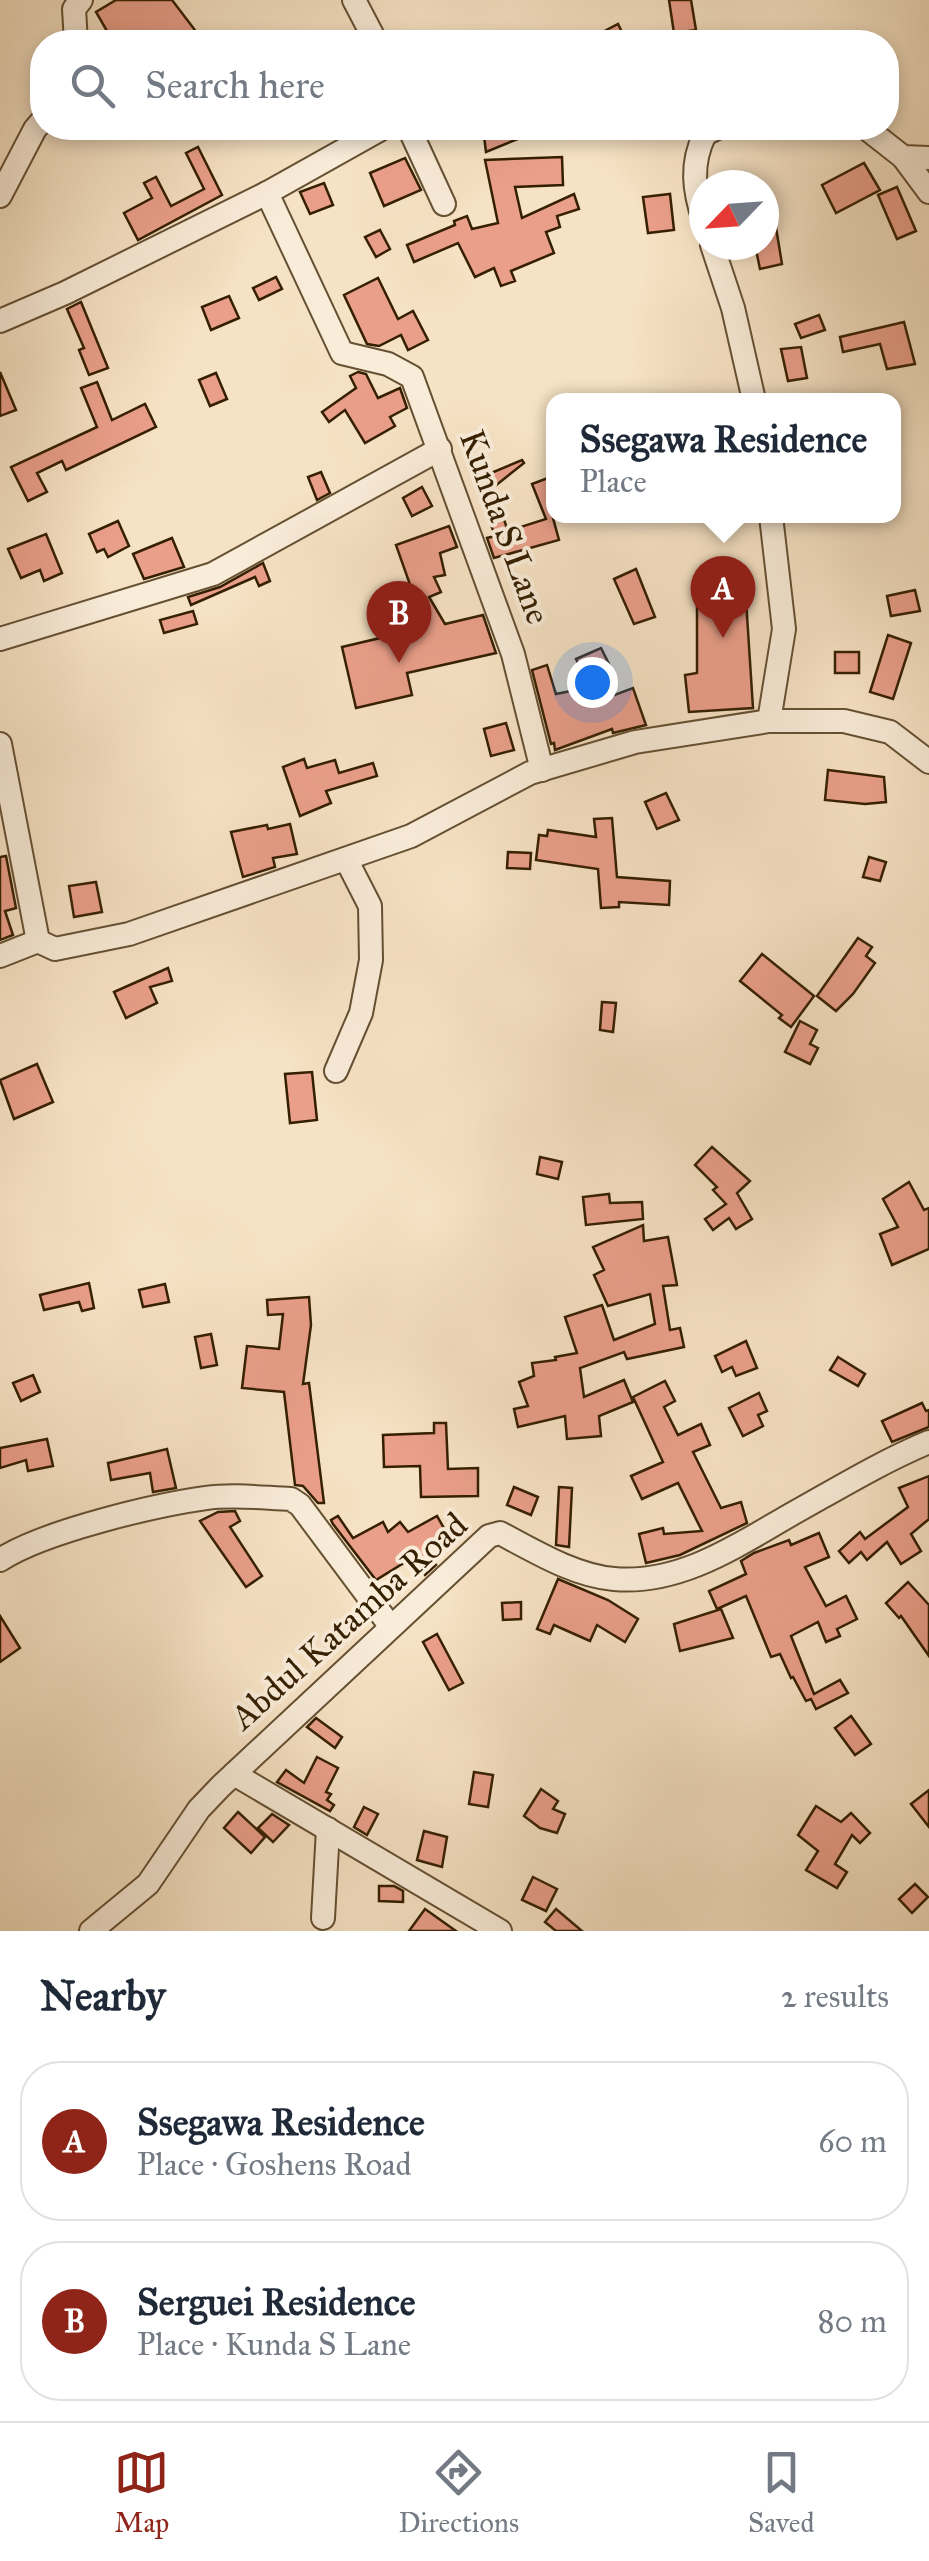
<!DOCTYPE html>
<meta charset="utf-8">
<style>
:root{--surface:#fff;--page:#f6f6f7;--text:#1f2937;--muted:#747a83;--line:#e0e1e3;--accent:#8f2418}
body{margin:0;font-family:"IM FELL Great Primer",serif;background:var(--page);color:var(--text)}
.compass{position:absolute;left:689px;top:170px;width:90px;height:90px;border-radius:50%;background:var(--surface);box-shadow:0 5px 15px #0003;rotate:245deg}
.you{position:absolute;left:592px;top:682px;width:35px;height:35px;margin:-25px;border:8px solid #fff;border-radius:50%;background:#1a73e8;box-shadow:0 0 0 15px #1a73e833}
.badge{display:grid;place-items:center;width:65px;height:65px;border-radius:50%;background:var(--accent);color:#fff;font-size:32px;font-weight:700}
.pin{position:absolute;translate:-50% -82px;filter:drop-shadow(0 2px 5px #0008)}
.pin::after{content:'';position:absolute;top:52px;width:35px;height:30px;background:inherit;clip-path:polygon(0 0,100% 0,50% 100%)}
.popup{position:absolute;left:546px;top:393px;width:355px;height:130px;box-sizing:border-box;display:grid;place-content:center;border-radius:20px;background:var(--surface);filter:drop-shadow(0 2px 8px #0005);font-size:32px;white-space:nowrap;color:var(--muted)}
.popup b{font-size:38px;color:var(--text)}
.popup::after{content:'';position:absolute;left:50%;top:100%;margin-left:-20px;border:20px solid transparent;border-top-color:var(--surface)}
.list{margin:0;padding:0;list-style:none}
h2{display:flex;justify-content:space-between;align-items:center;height:130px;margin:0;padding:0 40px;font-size:42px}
h2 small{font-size:32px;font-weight:400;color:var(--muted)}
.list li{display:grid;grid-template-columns:65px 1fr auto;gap:30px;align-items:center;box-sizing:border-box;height:160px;margin:0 20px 20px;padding:0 20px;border:2px solid var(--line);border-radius:40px}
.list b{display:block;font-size:38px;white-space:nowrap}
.list p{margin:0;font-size:32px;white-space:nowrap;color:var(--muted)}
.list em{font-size:32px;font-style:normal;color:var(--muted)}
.icon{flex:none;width:55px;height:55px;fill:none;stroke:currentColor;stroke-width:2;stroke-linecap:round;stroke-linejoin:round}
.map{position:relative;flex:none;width:929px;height:1931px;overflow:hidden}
.search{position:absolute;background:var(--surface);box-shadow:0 5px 15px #0003;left:30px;right:30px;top:30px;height:110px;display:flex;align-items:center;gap:25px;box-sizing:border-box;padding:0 35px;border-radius:40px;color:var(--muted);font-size:38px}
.sheet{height:490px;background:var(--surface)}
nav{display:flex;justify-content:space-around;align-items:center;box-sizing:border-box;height:140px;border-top:2px solid var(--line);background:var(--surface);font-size:28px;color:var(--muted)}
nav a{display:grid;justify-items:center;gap:5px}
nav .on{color:var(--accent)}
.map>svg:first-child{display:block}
</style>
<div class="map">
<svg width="929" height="1931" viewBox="0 0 929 1931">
<rect width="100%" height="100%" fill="#f6e2c4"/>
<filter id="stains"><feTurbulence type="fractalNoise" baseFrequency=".002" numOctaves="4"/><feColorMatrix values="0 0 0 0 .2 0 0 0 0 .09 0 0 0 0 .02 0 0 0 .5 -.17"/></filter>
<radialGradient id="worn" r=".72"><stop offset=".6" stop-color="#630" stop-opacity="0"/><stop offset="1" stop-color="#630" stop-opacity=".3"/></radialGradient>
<g fill="#ea9f8a" stroke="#351f01" stroke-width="2.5">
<polygon points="116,0 172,0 204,42 91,42 107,31 96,12"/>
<polygon points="669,0 691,0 696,30 674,33"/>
<polygon points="618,24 627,42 604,42 599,34"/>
<polygon points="483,128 515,128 520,138 486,152"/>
<polygon points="198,147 222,195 138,240 124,213 152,198 144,183 156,177 171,206 204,189 186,153"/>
<polygon points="562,157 563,185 515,187 522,218 574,194 579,209 557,216 560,227 546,232 554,253 511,271 515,281 501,286 494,268 475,277 458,243 414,262 407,245 455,225 454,221 467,216 472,229 498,223 485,160"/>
<polygon points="405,158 421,190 384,206 370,173"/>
<polygon points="864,163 880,190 836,213 822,185"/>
<polygon points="324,183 333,205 310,214 300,192"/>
<polygon points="897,187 916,231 897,239 878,195"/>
<polygon points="770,191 782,264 760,269 755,245 764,245 767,240 764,192"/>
<polygon points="670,194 674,230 648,233 643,197"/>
<polygon points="380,230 390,249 376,257 365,237"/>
<polygon points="276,277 282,289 259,300 253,288"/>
<polygon points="378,278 398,319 413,311 428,340 408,350 401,335 379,346 367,344 344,295"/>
<polygon points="229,296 239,318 211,330 202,307"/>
<polygon points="81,302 108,368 89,375 79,350 84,348 67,309"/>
<polygon points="819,315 825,330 801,338 795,324"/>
<polygon points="904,322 915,364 887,369 880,344 843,352 840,337"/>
<polygon points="801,347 807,378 788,381 781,349"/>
<polygon points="0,372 16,410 0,416"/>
<polygon points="358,372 366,374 378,398 400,388 407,408 390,417 395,426 365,443 345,410 329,422 322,412 356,388 350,376"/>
<polygon points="216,373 227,399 210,406 199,380"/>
<polygon points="97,382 112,420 145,404 156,427 66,470 62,461 37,473 47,492 28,501 11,467 97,427 81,388"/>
<polygon points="522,460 524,463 490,490 484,476"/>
<polygon points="321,472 330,493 317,500 308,477"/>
<polygon points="553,476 553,518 559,540 494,558 487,538 495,536 484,504 497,500 508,531 546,519 532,484"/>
<polygon points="422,487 432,506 412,516 403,498"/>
<polygon points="118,521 129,546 108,557 104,549 97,552 89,534"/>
<polygon points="449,526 457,547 440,553 445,575 434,577 441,592 429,597 445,624 483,615 496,653 407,673 412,695 356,708 342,647 380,638 374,623 381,620 377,609 413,593 396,545"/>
<polygon points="46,534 62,573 44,581 40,570 21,578 8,549"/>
<polygon points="172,538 184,567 144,579 133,554"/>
<polygon points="263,563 270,581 259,586 255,577 191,605 188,597 220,587"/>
<polygon points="636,569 655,617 634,624 614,579"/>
<polygon points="744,569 753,708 689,712 685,675 697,673 697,572"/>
<polygon points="915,590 920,611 891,616 887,596"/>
<polygon points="193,611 197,624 164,633 160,620"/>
<polygon points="888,635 911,643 893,699 870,692"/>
<polygon points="601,648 610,666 585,678 576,659"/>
<rect x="835" y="652" width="24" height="21"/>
<polygon points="547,665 556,694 590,687 593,703 633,688 646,725 613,733 612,729 555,750 554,743 551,744 532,670"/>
<polygon points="506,723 514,750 491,756 484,729"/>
<polygon points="304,759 307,768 335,760 339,773 373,763 377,776 326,791 331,803 300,816 283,767"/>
<polygon points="828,770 884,777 886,802 865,804 825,800"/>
<polygon points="666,793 679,820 657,829 645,802"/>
<polygon points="612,818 617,877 670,881 669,905 619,902 619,907 601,908 598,869 536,860 539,835 547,836 548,830 596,837 594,819"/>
<polygon points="290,824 297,854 273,858 275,867 243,877 231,832 267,825 268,829"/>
<polygon points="508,852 531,853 530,869 507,868"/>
<polygon points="6,856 16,908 5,911 13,935 0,940 0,857"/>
<polygon points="869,857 886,862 880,881 863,877"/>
<polygon points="96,882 102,912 74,917 69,886"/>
<polygon points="858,938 872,947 866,956 875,963 853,994 836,1011 817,996"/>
<polygon points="762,954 814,996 791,1027 779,1018 782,1015 740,981"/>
<polygon points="168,968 172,981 150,987 157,1003 126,1018 114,992"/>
<polygon points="602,1002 616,1003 613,1032 600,1030"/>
<polygon points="800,1021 817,1030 810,1044 818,1048 810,1064 785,1052"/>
<polygon points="37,1064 53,1102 14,1119 0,1080"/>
<polygon points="312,1072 317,1120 290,1123 285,1074"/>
<polygon points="712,1147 750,1181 737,1193 752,1219 736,1229 729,1218 713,1230 705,1219 726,1204 713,1190 717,1187 695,1165"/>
<polygon points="540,1157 562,1162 558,1179 537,1174"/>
<polygon points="909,1182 924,1210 929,1208 929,1249 892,1265 880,1234 898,1227 883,1199"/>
<polygon points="609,1194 610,1203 642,1202 643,1219 586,1225 583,1197"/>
<polygon points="643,1225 644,1241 668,1237 677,1285 663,1286 670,1330 680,1328 684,1347 627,1359 624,1352 580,1368 584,1397 624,1380 633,1402 599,1416 601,1436 567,1439 565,1416 518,1427 514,1409 528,1406 519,1382 534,1376 532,1363 556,1360 555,1357 577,1353 565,1317 602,1305 614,1340 655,1324 650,1294 608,1306 594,1275 604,1270 593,1247"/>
<polygon points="89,1283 94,1308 82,1311 79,1302 44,1310 40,1295"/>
<polygon points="165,1284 169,1302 143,1307 139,1290"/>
<polygon points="309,1297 311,1325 303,1384 309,1383 324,1503 318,1503 303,1486 295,1485 284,1392 242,1388 247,1346 279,1349 283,1314 268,1315 267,1300"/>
<polygon points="211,1334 217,1365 201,1368 195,1337"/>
<polygon points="746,1341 757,1368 736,1376 732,1367 722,1372 715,1356"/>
<polygon points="838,1357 865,1374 858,1386 830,1370"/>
<polygon points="33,1375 40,1392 21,1401 13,1383"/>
<polygon points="665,1381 675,1401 664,1407 678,1435 701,1424 710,1445 693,1452 721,1508 741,1502 747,1523 680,1555 646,1563 639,1534 663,1528 664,1534 702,1531 678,1483 642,1499 631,1476 663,1462 633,1397"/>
<polygon points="759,1393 767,1411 758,1415 763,1426 743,1436 729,1408"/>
<polygon points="922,1403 926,1411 929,1410 929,1427 892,1442 882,1421"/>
<polygon points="434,1423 446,1423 448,1469 478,1468 478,1496 421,1497 420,1466 384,1467 383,1435 434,1433"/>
<polygon points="47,1439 53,1466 28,1471 26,1460 0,1468 0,1448"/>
<polygon points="167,1449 176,1488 153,1492 150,1473 111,1480 108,1463"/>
<polygon points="929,1476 929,1519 911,1534 921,1551 901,1564 887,1542 867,1560 861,1552 849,1563 839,1551 860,1532 865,1539 908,1507 899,1488"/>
<polygon points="514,1487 538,1497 531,1515 507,1505"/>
<polygon points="559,1487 572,1488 569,1547 556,1545"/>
<polygon points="235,1511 240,1521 230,1527 262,1576 246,1587 200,1521 218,1512"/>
<polygon points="338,1516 353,1538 383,1522 388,1532 400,1522 408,1532 437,1516 449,1537 424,1551 436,1565 425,1575 412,1558 376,1580 333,1524 331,1520"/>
<polygon points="819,1533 829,1557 805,1567 826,1606 846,1596 857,1619 837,1629 840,1636 826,1642 818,1622 791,1636 814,1694 840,1680 848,1693 816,1709 811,1699 806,1701 793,1677 791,1678 780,1654 771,1657 746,1596 717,1609 709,1591 746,1574 741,1561 754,1553 789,1540 791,1545"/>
<polygon points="558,1579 608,1600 638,1619 625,1642 597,1625 590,1641 554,1625 550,1634 537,1629"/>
<polygon points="908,1582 929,1605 929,1656 901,1616 899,1618 886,1603"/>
<polygon points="521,1602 521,1619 503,1620 502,1603"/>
<polygon points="721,1609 733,1638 680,1651 674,1624"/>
<polygon points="0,1616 20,1648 0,1662"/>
<polygon points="437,1634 463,1683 449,1690 423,1642"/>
<polygon points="851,1716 871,1744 855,1755 835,1728"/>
<polygon points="316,1718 342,1737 335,1748 307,1727"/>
<polygon points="317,1757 338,1768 326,1792 331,1794 327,1800 334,1805 330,1811 277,1782 286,1770 304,1783"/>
<polygon points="474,1772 493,1775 488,1807 469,1804"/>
<polygon points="541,1789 558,1801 553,1809 565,1814 557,1833 540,1828 524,1816"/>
<polygon points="929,1790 929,1827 911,1804"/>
<polygon points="816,1806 841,1822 851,1813 870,1833 860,1843 852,1835 835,1864 847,1872 837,1888 806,1870 818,1851 798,1835"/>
<polygon points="364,1807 378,1814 367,1835 354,1827"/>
<polygon points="238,1812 265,1837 251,1853 224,1828"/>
<polygon points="272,1814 289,1825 273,1842 258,1828"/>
<polygon points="424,1831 447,1837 442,1867 417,1860"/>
<polygon points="533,1877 557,1889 546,1911 522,1900"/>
<polygon points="915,1884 928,1897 912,1913 899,1899"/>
<polygon points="379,1886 394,1886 403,1891 403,1902 379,1901"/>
<polygon points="425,1909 456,1931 409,1931"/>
<polygon points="556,1909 582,1931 556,1931 545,1922"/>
</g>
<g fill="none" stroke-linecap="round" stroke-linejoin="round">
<g stroke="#655032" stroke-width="26">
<g id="minor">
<polyline points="354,0 376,42"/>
<polyline points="76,42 74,9 81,0"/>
<polyline points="409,128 444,204"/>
<polyline points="866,128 903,157 929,158"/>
<polyline points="903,157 929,192"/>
<polyline points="267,193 342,353 388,364 412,377 513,654 542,770"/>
<polyline points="0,196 35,129 42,121"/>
<path d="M 704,221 C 694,191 690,164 705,134 L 717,128"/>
<polyline points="712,245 733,308 754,400"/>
<polyline points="0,321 65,293 267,193 383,128"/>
<polyline points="0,639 213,574 440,449"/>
<polyline points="769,721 784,629 771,516"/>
<polyline points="0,744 38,941"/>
<polyline points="0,956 38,941 55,949 129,934 411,836 530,773 635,742 769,721 844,721 890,732 929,762"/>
<polyline points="336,1071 361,1013 371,960 370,906 346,859"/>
<path d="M 0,1560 C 42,1532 155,1505 206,1498 C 233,1494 264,1498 291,1499 L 300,1505 L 391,1627"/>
<polyline points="234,1774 500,1931"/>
<polyline points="323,1918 328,1829"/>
<path d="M 91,1931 L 148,1884 L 199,1809 L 221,1786 L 489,1536 L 500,1533 C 534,1551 575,1576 614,1579 C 680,1585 738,1545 792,1514 C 837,1489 881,1462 929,1442"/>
</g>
</g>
<use href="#minor" stroke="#f9ecd9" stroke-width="22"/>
</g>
<g text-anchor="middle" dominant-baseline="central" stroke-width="8" stroke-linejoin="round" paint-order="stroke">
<g font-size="35" fill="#351f01" stroke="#f9ecd9">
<text transform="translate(505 527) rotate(70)">Kunda S Lane</text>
<text transform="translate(349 1621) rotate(-42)">Abdul Katamba Road</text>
</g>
</g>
<rect width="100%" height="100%" filter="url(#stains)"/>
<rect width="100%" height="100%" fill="url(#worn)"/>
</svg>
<svg class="compass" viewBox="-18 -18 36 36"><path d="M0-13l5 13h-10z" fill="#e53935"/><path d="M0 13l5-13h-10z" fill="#747a83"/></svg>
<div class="you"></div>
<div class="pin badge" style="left:723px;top:638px">A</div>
<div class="popup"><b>Ssegawa Residence</b>Place</div>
<div class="pin badge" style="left:399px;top:663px">B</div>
<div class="search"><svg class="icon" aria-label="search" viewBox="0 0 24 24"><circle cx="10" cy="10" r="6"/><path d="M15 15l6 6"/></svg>Search here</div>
</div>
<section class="sheet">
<h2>Nearby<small>2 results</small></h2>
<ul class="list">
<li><span class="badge">A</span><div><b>Ssegawa Residence</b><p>Place · Goshens Road</p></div><em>60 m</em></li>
<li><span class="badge">B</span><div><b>Serguei Residence</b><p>Place · Kunda S Lane</p></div><em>80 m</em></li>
</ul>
</section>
<nav>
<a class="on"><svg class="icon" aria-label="map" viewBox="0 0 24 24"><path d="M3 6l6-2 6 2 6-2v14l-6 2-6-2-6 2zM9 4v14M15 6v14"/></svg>Map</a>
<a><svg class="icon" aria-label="directions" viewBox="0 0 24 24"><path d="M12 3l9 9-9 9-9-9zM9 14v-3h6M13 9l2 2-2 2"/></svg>Directions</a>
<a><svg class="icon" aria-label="saved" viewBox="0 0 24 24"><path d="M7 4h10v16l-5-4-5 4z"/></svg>Saved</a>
</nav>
